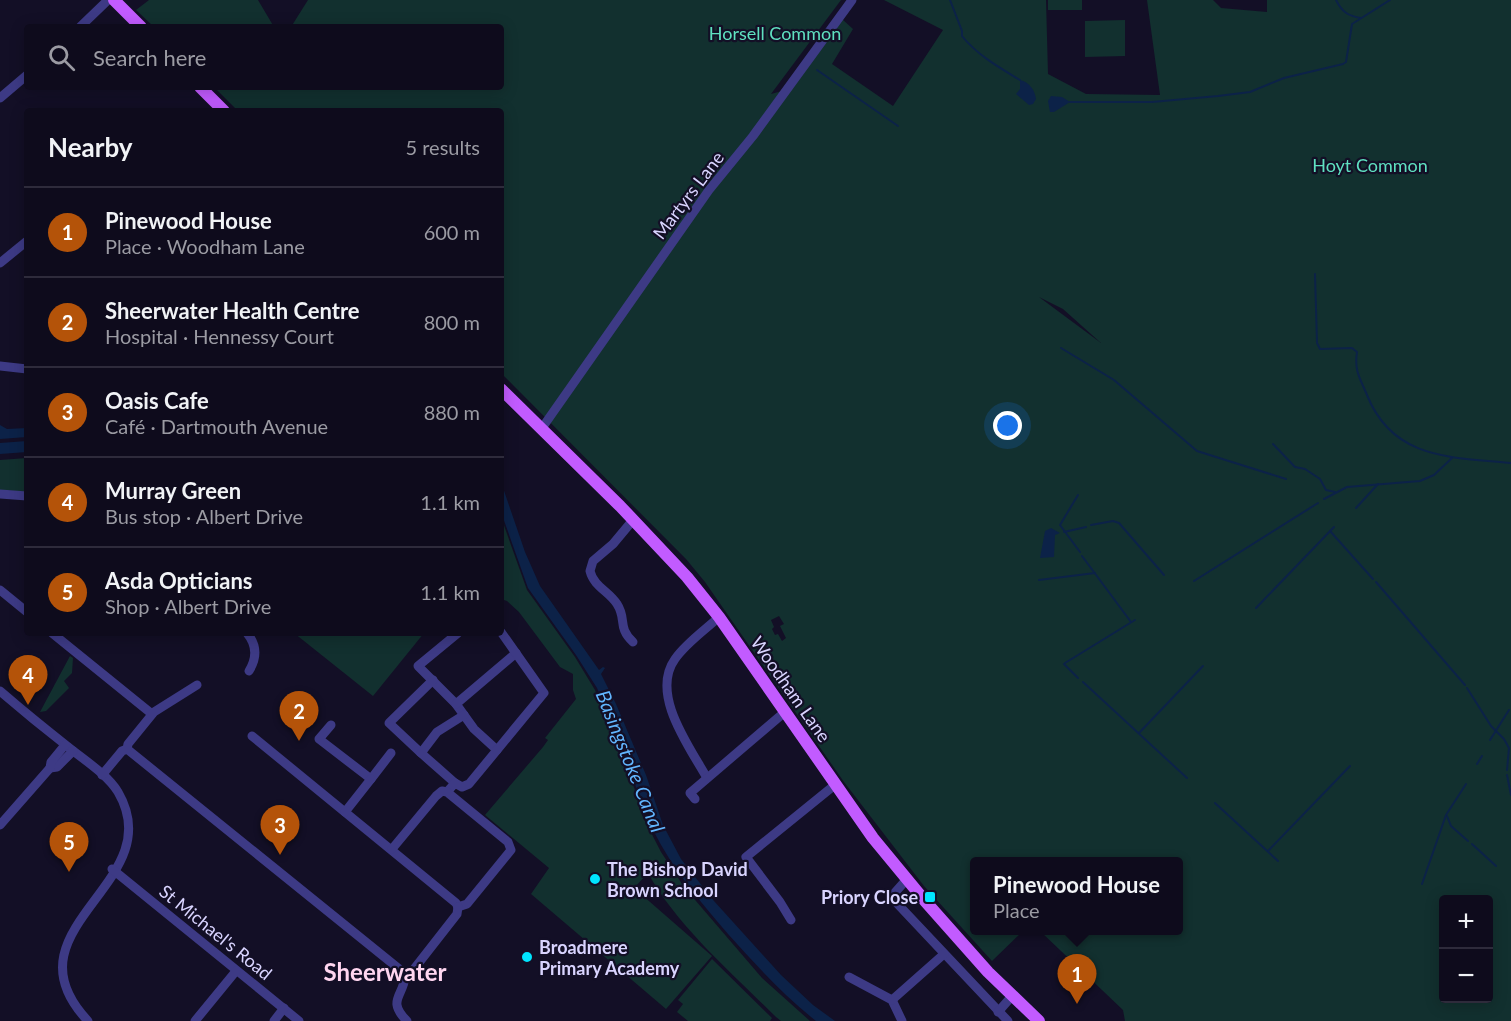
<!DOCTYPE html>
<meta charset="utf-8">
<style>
:root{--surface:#0e0b1c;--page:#1c1929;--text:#f1f3f6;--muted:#9b9ba3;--line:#2e2b3b;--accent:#b45309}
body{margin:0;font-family:Lato,sans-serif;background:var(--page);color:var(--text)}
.controls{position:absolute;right:18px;bottom:18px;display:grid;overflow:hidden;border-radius:6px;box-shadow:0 3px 15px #0003}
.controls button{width:54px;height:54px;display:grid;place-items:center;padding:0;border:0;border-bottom:2px solid var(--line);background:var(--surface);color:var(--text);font:30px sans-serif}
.you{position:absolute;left:1008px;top:426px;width:21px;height:21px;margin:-15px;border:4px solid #fff;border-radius:50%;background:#1a73e8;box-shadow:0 0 0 9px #1a73e833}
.badge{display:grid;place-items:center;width:39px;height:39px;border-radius:50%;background:var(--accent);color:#fff;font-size:20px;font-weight:700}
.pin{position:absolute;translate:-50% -50px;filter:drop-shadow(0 2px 3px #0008)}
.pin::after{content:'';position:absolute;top:32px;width:21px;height:18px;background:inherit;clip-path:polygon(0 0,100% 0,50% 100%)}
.popup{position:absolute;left:970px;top:857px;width:213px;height:78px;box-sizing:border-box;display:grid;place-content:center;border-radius:6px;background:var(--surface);filter:drop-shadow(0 2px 4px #0005);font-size:20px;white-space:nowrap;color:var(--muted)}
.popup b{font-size:22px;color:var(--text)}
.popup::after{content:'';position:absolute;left:50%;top:100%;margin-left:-12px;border:12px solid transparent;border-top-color:var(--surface)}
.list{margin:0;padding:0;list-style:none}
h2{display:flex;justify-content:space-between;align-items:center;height:78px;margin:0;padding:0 24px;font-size:26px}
h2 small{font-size:20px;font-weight:400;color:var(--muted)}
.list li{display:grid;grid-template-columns:39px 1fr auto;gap:18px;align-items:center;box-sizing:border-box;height:90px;padding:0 24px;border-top:2px solid var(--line)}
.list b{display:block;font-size:22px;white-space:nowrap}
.list p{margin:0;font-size:20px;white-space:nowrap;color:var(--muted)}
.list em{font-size:20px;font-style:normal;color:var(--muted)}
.icon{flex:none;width:33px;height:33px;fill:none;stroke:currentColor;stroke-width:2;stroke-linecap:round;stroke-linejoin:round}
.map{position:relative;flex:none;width:1511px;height:1021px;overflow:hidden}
.search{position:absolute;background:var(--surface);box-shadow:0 3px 15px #0003;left:24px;top:24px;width:480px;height:66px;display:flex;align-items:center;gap:15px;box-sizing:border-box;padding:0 21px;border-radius:6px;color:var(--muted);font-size:22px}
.panel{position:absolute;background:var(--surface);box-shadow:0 3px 15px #0003;left:24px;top:108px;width:480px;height:528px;border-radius:6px}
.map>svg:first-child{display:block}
</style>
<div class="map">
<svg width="1511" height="1021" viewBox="0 0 1511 1021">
<rect width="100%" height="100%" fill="#130f26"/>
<g fill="#12302f" fill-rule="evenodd">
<polygon points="149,0 258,0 274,27 154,27 136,10"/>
<path d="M 308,0 L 841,0 L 771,94 L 793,88 L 842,19 L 853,29 L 832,64 L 893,106 L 943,30 L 884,0 L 1046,0 L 1048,74 L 1086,94 L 1160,95 L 1147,0 L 1213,0 L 1221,8 L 1267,12 L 1267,0 L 1511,0 L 1511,1021 L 1125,1021 L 1123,1010 L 1040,931 L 1179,930 L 1179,862 L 975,862 L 975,930 L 1023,931 L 992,961 L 924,886 L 844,782 L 705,582 L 686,559 L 501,373 L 501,111 L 238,111 L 214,87 L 501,87 L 501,27 L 291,27 ZM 1039,297 L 1063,309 L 1101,343 ZM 779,616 L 784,624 L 780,626 L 786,638 L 782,641 L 778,634 L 775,635 L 772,629 L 774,627 L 771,620 ZM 1444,900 L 1488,900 L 1488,998 L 1444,998 Z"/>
<rect x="1048" y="0" width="34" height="10"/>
<polygon points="1125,20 1125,56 1085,57 1085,21"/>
<polygon points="27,458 27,492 0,490 0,460"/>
<path d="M 501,517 L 527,590 L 575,657 L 595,690 L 641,805 L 642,815 L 661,852 L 684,887 L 762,978 L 810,1021 L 781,1021 L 776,1017 C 733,974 677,926 648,873 L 634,888 L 712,956 L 666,1009 L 531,894 L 549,868 L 485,815 L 543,747 L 548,740 L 545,738 L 576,699 L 573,690 L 573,674 L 560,667 L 519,612 L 507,601 L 501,599 Z"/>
<polygon points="294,633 424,633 373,696"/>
<polygon points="70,656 73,658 72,673 64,681 69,688 46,711 40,712"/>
<polygon points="712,959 772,1018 770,1021 688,1021 677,1012 683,1004 678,1000"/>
</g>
<g fill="#0c2248">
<path d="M 1020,80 C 1029,82 1035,90 1036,99 L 1033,104 L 1029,105 L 1016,94 L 1020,89 Z"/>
<polygon points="1051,96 1062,97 1070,102 1054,112 1050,112 1048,101"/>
<polygon points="0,425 7,429 27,428 27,437 0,439"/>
<polygon points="27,441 27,452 0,454 0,443"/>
<path d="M 501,482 L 525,552 L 540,586 L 599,670 L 603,667 L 605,668 L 601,674 L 616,704 L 646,775 L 663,825 L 681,859 L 714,901 L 781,975 L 813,1005 L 835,1021 L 816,1021 C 783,995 756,965 728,934 C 700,901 673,870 653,830 L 597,688 L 576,655 L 528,588 L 501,512 Z"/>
<polygon points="1051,528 1060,533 1055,535 1054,557 1040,558 1045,531"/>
</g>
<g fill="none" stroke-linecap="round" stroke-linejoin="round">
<g stroke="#0c2248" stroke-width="2">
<path d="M 950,0 L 962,31 L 962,36 C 977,55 1000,68 1020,80"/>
<path d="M 1336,0 C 1342,12 1348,16 1361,18"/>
<polyline points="817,70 898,126"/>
<polyline points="1070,102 1152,102 1218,96 1250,92 1284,78 1343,64 1346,62 1352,24 1390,0"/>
<path d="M 1315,274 L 1317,343 L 1320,349 L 1352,348 L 1357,352 C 1354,371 1360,378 1367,395 C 1393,460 1451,457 1511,463"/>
<polyline points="1061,348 1114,380 1197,451 1286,479"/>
<polyline points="1273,444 1295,467 1305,469 1320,479 1326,490 1335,492"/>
<polyline points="1078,495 1060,525 1080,552"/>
<polyline points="1324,499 1347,487 1420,481 1434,475 1452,458"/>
<polyline points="1356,508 1378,484"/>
<polyline points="1091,525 1113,521 1119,523 1164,575"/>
<polyline points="1330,531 1373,579"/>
<polyline points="1064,532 1086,527"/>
<polyline points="1082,556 1131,622"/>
<polyline points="1039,580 1095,573"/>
<polyline points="1194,581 1318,503"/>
<polyline points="1376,582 1465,685"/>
<polyline points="1256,608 1334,527"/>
<polyline points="1065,663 1135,620"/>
<polyline points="1064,664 1078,678"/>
<polyline points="1083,682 1187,778"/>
<polyline points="1467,688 1491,726 1504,739 1509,748 1507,770"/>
<polyline points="1139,733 1203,666"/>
<polyline points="1490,740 1509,710"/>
<polyline points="1477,764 1482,756"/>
<polyline points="1507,775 1511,795"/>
<polyline points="1215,803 1278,861"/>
<polyline points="1447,816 1451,826 1468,841"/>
<polyline points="1472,844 1496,866"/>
<polyline points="1268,851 1350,766"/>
<polyline points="1422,884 1446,815 1466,784"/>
</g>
<g stroke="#3d3a85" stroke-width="9">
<polyline points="80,27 108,0"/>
<polyline points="0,98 27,75"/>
<polyline points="0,263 27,241"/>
<polyline points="0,366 27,369"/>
<polyline points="542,428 709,190 753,136 852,0"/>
<polyline points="0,494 27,496"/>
<polyline points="0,590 27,612"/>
<polyline points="52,633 152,714"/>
<path d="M 247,633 C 257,645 257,658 249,671"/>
<polyline points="458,633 418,666 456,704 474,729 497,750"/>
<path d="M 633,642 C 617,627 627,619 617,604 C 609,591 594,587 590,571 L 593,561 L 613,544 L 633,520"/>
<path d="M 0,691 C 22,710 44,728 67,746 C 84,760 107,774 118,792 C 172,884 0,928 88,1021"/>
<polyline points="456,704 516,653"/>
<polyline points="331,725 319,739 371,779 391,753"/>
<polyline points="252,736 456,903 458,907"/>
<polyline points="127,749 398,968 405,976"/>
<polyline points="421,753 389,723 433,680"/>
<polyline points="50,768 57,767 73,751"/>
<polyline points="102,775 122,751 127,749 128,744 154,712 197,685"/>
<path d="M 707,778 C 689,746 650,694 675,659 C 686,643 705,630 719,617"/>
<polyline points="455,783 421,753 437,732 464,715"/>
<polyline points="447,792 455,783 462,787 469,784 544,693 501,632"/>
<polyline points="695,799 690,793 786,711"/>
<polyline points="345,812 371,779"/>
<polyline points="0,825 50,768 51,762 65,745"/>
<polyline points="392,849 436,796 442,791 447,792 508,842 511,850 467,904 458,907"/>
<polyline points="112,869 299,1021"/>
<polyline points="907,879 891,897 1008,1021"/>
<polyline points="791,920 780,902 746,857 836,784"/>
<polyline points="849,977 892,1000 902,1021"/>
<polyline points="892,1000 944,954"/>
<polyline points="998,1012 1012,996"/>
<polyline points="195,1021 236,971"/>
<polyline points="274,1021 284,1008"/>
<path d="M 407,1021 C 386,1000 404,996 405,976 L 414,969 L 457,914 L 458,907"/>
</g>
<g stroke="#c25bff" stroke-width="12">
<polyline points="114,0 141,27"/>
<polyline points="200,87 224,111"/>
<polyline points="501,389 620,506 687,577 719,617 873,838 925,901 988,972 1039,1021"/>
</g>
</g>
<g fill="#00e5ff" stroke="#130f26" stroke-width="2">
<circle cx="595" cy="879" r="6"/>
<rect x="924" y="891" width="12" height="12" rx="3"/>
<circle cx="527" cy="957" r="6"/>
</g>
<g text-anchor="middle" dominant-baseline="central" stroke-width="4.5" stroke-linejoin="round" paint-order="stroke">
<g font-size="18" fill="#5fe0c0" stroke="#130f26">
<text x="775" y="33">Horsell Common</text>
<text x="1370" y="165">Hoyt Common</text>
</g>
<g font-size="18" fill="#d9d4ff" stroke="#130f26">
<text transform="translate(688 195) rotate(-53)">Martyrs Lane</text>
<text transform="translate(791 689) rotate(55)">Woodham Lane</text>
<text transform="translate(216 932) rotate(39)">St Michael's Road</text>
</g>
<g font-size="18" font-weight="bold" fill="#d9d4ff" stroke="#130f26" text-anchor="start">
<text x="607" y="869">The Bishop David<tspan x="607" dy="21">Brown School</tspan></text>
<text x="918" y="897" text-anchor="end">Priory Close</text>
<text x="539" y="947">Broadmere<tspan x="539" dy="21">Primary Academy</tspan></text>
</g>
<g font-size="20" font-style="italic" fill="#62b6ff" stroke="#130f26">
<text transform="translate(631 761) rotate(68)">Basingstoke Canal</text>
</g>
<g font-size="24" font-weight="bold" fill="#ffd6f0" stroke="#130f26">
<text x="385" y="971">Sheerwater</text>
</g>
</g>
</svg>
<div class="controls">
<button>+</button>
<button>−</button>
</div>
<div class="you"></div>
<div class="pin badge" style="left:1077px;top:1004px">1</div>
<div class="popup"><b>Pinewood House</b>Place</div>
<div class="pin badge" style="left:299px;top:741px">2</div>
<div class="pin badge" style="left:280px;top:855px">3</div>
<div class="pin badge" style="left:28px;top:705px">4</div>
<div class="pin badge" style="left:69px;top:872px">5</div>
<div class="search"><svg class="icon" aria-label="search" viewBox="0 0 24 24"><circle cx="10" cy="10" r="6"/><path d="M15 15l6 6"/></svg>Search here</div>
<section class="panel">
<h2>Nearby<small>5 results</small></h2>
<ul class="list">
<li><span class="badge">1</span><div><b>Pinewood House</b><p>Place · Woodham Lane</p></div><em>600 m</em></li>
<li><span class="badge">2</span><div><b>Sheerwater Health Centre</b><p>Hospital · Hennessy Court</p></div><em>800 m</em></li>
<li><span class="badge">3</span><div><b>Oasis Cafe</b><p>Café · Dartmouth Avenue</p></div><em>880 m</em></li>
<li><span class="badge">4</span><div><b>Murray Green</b><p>Bus stop · Albert Drive</p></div><em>1.1 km</em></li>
<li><span class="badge">5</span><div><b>Asda Opticians</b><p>Shop · Albert Drive</p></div><em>1.1 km</em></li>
</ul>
</section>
</div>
